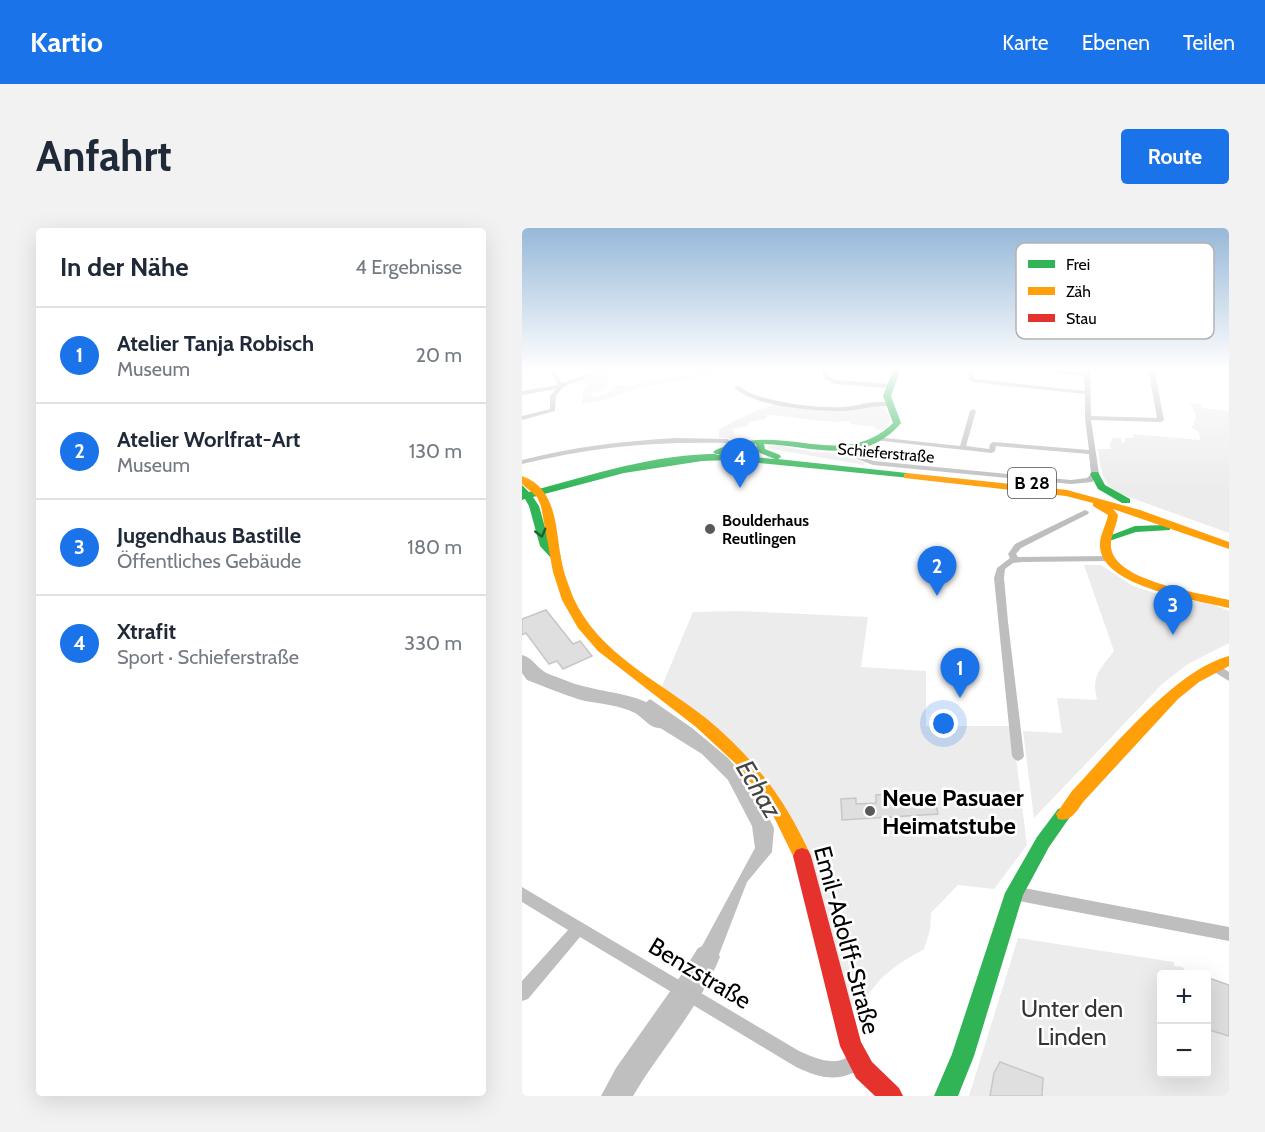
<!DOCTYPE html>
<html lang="de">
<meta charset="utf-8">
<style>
:root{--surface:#fff;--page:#f2f2f3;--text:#1f2937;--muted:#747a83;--line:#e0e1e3;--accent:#1a73e8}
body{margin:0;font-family:Cabin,sans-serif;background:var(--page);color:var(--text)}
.controls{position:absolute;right:18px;bottom:18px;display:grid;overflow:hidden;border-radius:6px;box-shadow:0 6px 24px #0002}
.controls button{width:54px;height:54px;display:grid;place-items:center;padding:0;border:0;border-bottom:2px solid var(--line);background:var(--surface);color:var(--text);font:30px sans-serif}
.you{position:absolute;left:422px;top:496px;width:21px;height:21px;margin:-15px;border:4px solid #fff;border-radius:50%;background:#1a73e8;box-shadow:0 0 0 9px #1a73e833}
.badge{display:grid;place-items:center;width:39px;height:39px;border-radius:50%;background:var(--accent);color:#fff;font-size:20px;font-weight:700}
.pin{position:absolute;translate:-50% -50px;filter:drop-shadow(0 2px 3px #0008)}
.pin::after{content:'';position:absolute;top:32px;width:21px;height:18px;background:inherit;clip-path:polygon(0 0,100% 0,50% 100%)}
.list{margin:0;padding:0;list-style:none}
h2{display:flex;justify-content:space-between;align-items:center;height:78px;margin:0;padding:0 24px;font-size:26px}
h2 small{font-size:20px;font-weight:400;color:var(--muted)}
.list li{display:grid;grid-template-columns:39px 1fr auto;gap:18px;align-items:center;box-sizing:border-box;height:96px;padding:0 24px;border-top:2px solid var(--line)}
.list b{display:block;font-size:22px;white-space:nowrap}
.list p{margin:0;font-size:20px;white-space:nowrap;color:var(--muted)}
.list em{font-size:20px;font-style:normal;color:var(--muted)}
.map{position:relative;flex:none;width:707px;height:868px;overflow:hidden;border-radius:6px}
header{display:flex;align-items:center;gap:36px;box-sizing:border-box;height:84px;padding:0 30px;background:var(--accent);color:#fff}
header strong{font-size:28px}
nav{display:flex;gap:33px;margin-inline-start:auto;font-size:21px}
.intro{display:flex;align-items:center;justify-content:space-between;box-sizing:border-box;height:144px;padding:0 36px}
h1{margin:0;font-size:42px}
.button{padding:15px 27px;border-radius:6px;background:var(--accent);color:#fff;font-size:21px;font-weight:700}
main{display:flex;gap:36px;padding:0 36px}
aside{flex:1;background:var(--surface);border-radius:6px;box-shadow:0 6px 24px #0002}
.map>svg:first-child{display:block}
</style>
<header>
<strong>Kartio</strong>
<nav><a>Karte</a><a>Ebenen</a><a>Teilen</a></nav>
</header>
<div class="intro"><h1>Anfahrt</h1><a class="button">Route</a></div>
<main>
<aside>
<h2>In der Nähe<small>4 Ergebnisse</small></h2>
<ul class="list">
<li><span class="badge">1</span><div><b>Atelier Tanja Robisch</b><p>Museum</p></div><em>20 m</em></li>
<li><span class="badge">2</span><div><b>Atelier Worlfrat-Art</b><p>Museum</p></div><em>130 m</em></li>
<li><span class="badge">3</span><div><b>Jugendhaus Bastille</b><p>Öffentliches Gebäude</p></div><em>180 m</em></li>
<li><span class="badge">4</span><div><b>Xtrafit</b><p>Sport · Schieferstraße</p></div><em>330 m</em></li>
</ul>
</aside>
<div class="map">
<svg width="707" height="868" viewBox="0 0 707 868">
<rect width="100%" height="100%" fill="#fff"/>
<g fill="#ececec">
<path d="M 174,140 L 186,140 L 192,147 L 120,159 L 79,173 L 60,176 L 61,162 L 66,156 L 53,155 L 88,141 L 89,148 L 85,149 L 85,154 L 75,155 L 87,155 L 84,163 L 71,164 L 70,169 C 79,169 91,164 93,157 L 108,159 L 128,153 L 168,146 L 175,141 Z"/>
<path d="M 258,175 C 283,179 309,183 335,182 C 344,181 353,177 363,179 L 368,192 C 366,199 361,202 354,202 L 353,199 L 328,196 L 328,193 C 301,196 274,188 246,187 L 243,191 L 227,194 L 226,198 L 210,201 L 213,207 L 210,210 L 197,210 L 197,202 C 217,189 236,182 258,175 Z"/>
<path d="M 668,175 L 676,175 L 681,180 L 707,183 L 707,305 L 601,267 C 578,255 580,244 576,221 L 589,221 L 588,216 L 591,210 L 599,210 L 600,214 L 603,215 L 603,210 L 611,210 L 611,206 L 678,212 L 677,204 L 670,200 L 674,188 Z"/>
<polygon points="254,217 292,224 315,225 343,235 342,237 244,220"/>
<path d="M 562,337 L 579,337 L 611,358 L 636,366 L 690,376 L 707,383 L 707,415 L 666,436 L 640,456 L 512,590 L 501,503 L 540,505 L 535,470 L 575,472 C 569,447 578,442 592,423 Z"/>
<path d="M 218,383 L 346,389 L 339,439 L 404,443 L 404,498 L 490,498 L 505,617 L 472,661 L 436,657 L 409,685 L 408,702 L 402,721 C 374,737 357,747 341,776 L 329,779 L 251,568 L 138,463 L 171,384 Z"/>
<polygon points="496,710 652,734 652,738 660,739 667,746 640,746 640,846 684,846 685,752 687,750 707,757 707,868 447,868"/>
</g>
<polygon fill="#bfbfbf" points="128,471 170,500 206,530 232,560 252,600 250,624 225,654 186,755 166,744 233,620 230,598 206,552 180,526 127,493 130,489 117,481"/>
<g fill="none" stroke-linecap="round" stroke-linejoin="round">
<g fill="#bfbfbf" fill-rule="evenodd">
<path d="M 0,427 C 12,430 16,443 29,447 C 41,451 53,457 65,459 C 91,466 132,467 148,494 L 145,499 C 130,504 124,492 113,485 C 97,477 80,476 63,473 C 44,468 24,459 5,452 L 0,445 Z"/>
<path d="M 185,716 L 194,720 L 198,729 C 177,780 139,821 111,868 L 79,868 L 94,840 L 154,755 L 176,720 Z"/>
</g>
</g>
<g fill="#dfdfdf" stroke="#c7c7c7" stroke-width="1.5">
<polygon points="24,382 51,416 58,413 70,428 41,441 35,433 27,436 4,405 0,407 0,391"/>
<polygon points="376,565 377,573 400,572 399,566 412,565 416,586 320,592 319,571 334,570 334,576 354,575 354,567"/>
<polygon points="687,750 707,757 707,808 687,802 687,793 684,792 684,752 687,753"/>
<polygon points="478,834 521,850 520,868 468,868 472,845"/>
</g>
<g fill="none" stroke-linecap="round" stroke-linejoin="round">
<g fill="#bebebe" fill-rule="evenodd">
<polygon points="0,140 18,140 0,144"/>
<polygon points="26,140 32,140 40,155 81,140 88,140 41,159 34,168 33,183 0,192 0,188 28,181 28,168 34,161 0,167 0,163 36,157"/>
<polygon points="300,140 306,140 306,148 314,152 367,156 370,158 367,160 313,156 301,150"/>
<polygon points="445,140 451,140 453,151 563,163 562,148 499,140 515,140 562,145 562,140 568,140 569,188 635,190 626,140 632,140 642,192 639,194 569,192 577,246 570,254 549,256 351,237 332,230 321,220 326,219 336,228 352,233 549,252 565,250 569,246 567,226 474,218 473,223 470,225 352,212 352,210 354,209 438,218 448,183 451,181 454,183 444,218 467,221 468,216 471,214 567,222 563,190 563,166 450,154 447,152"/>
<path d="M 213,158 L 217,158 C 235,174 298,181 323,179 C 336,178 357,170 369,176 L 366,178 C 350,178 334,183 319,183 C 292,183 233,179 213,160 Z"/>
<path d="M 154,210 L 205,211 L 208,213 L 205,215 C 135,213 68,219 0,236 L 0,232 C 51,219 101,213 154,210 Z"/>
<polygon points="563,282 567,284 566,286 499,320 494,326 496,329 587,328 591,331 590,333 500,334 491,335 483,341 482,350 486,394 502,528 500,531 496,533 492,531 490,528 472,350 475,340 488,330 486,326 493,316"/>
<polygon points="693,435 707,444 707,453 689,442 688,439"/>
<polygon points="492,658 707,699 707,713 492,672 487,670 485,665 487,660"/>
<path d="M 0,659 L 277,823 C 291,829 307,837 322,831 C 327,828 331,825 336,823 L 342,826 L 345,832 C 342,839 337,842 331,845 C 310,854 294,848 274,839 L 58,709 L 6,771 L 0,773 L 0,753 L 46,702 L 0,674 Z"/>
</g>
<g fill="#30b455" fill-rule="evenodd">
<path d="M 372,140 L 379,140 L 369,168 L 379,195 C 342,239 291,218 242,216 L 243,221 L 258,227 L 259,229 L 256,231 L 385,245 L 390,248 L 388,250 L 207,232 L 180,233 L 102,245 L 11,269 L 17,278 L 28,317 L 39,328 L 37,330 L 29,330 L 18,318 L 7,278 L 3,271 L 0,272 L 0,257 L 7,264 C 72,246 140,224 207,226 C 222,227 238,230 253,231 L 236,224 L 234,216 L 195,227 L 191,224 C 196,220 205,218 212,216 C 268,199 324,241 371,195 L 361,168 Z"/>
<polygon points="570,244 576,244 583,257 608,271 608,275 600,275 576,261 568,246"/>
<polygon points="644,297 648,298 648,302 614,304 584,314 579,311 613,298"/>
<polygon points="542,579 548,581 550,586 527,619 501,667 452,828 436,868 412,868 430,826 483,665 515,609 536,581"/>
</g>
<g fill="#ff9f0a" fill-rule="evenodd">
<path d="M 385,245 L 545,262 L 618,282 L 707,314 L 707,321 L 591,281 L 596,287 C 595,298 588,308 589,319 C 592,354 680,365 707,372 L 707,380 C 676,372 581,360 578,319 C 577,308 584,298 586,287 L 571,278 L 571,275 L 544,268 L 382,250 L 382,246 Z"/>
<path d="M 0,248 C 37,261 33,304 40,335 C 42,346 47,358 51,369 C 76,426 139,454 185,491 C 233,531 263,571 289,628 L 286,634 L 280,636 L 274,634 L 247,579 L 214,536 L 174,499 L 76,423 L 56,400 L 40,372 L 31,344 L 19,278 L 15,269 L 0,256 Z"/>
<path d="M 707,428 L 707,438 L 677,454 L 656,471 L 562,573 C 555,582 549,595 536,591 L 534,586 L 550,563 C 589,522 653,442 707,428 Z"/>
</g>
<polygon fill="#e5322d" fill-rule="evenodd" points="280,620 286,622 289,628 339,814 350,834 377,860 381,868 353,868 334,850 318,818 271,628 274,622"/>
</g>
<defs><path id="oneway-chevron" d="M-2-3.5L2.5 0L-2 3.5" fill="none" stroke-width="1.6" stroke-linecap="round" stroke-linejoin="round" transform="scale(1.5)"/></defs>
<use stroke="#1a632f" href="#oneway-chevron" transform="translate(19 305) rotate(75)"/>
<linearGradient id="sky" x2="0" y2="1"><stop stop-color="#97b8d8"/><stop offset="0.54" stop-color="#fff"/><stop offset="1" stop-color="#fff" stop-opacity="0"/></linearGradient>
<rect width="707" height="261" fill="url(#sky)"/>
<g fill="#595959" stroke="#fff" stroke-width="2">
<circle cx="188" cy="301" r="6"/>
<circle cx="348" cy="583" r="6"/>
</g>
<g text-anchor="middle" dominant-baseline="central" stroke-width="5" stroke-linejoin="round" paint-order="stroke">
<g font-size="16" fill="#000" stroke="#fff">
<text transform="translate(364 225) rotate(5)">Schieferstraße</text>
</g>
<g font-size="16" font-weight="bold" fill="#000" stroke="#fff" text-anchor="start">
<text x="200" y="292">Boulderhaus<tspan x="200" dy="18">Reutlingen</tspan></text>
</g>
<rect fill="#fff" stroke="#4c4c4c" stroke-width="1.5" x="486" y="240" width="48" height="30" rx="4.5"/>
<g font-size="18" font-weight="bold" fill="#000">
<text x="510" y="255">B 28</text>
</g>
<g font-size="24" font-weight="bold" fill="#000" stroke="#fff" text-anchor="start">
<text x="360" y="569">Neue Pasuaer<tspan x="360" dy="28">Heimatstube</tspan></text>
</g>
<g font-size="24" fill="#000" stroke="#fff">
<text transform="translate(325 712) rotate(75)">Emil-Adolff-Straße</text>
<text transform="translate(178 745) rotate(31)">Benzstraße</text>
</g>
<g font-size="24" fill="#333" stroke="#fff">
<text x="550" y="780">Unter den<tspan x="550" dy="28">Linden</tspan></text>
</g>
<g font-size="26" font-style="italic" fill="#444" stroke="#fff">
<text transform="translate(237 561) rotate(59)">Echaz</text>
</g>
</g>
<rect x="494" y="15" width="198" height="96" rx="9" fill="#fff" stroke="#b2b2b2" stroke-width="1.5"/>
<rect x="506" y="32" width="27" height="8" fill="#30b455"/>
<rect x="506" y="59" width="27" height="8" fill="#ff9f0a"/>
<rect x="506" y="86" width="27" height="8" fill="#e5322d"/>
<g font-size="16" fill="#000">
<text x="544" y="42">Frei</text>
<text x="544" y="69">Zäh</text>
<text x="544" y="96">Stau</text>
</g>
</svg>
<div class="controls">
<button>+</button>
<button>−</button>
</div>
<div class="you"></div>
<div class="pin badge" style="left:438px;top:470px">1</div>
<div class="pin badge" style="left:415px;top:368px">2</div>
<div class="pin badge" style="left:651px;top:407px">3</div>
<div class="pin badge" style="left:218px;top:260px">4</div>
</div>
</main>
